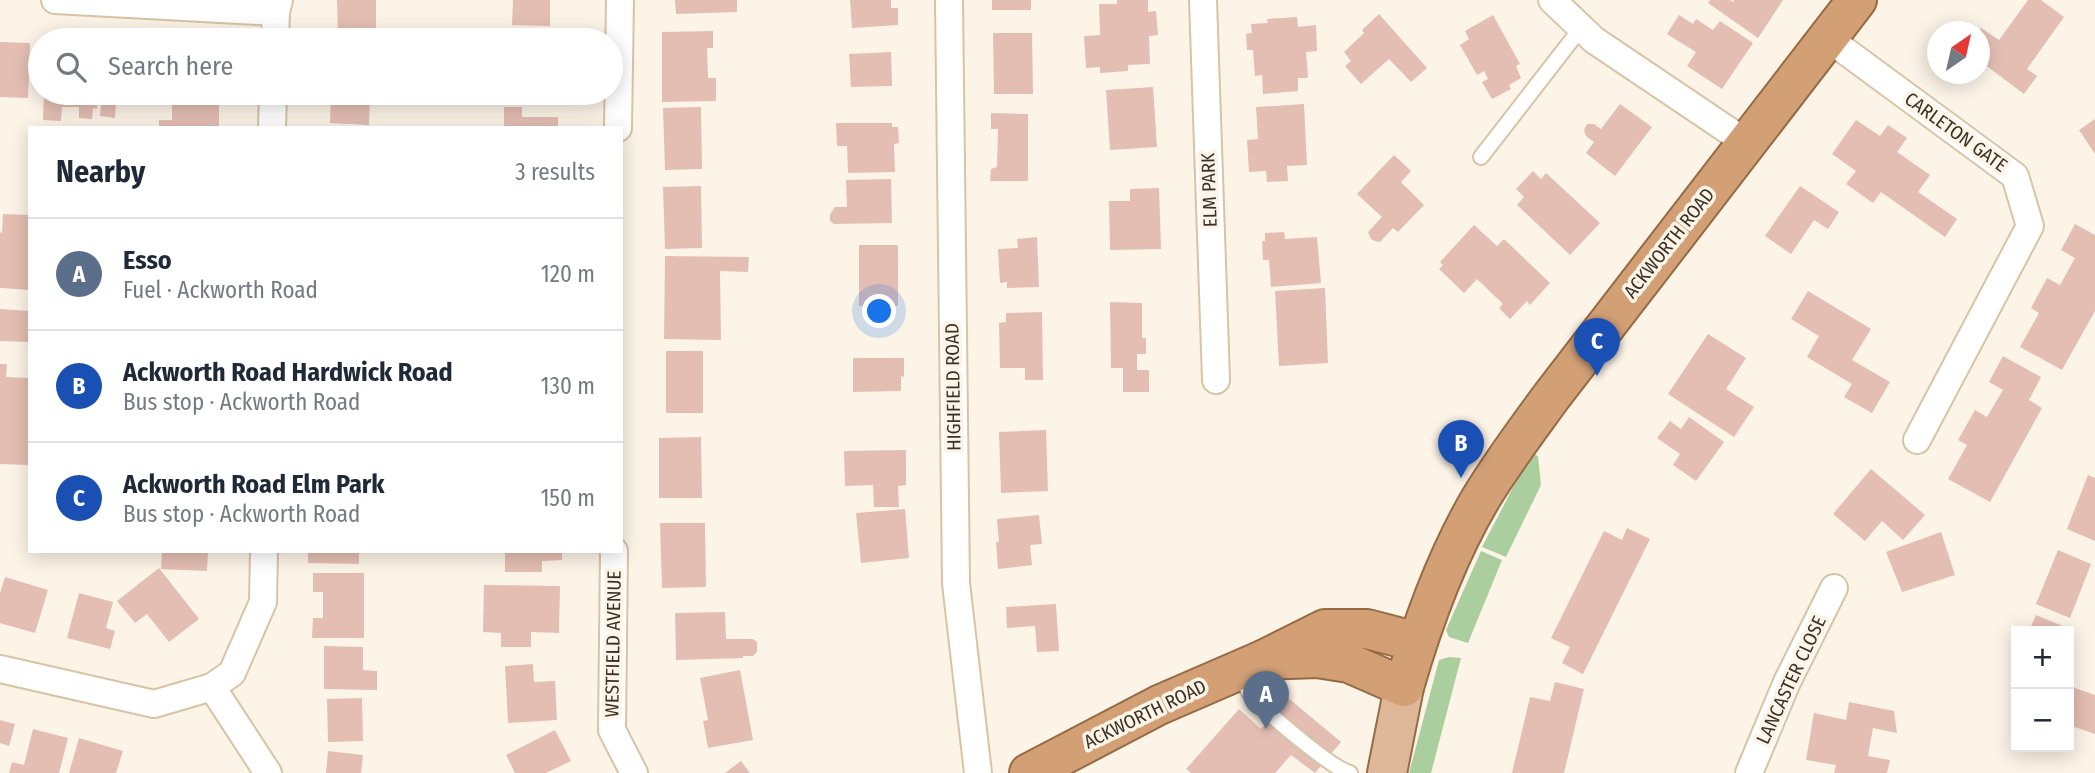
<!DOCTYPE html>
<meta charset="utf-8">
<style>
:root{--surface:#fff;--page:#f2f2f3;--text:#1f2937;--muted:#747a83;--line:#e0e1e3;--accent:#0e80e7}
body{margin:0;font-family:"Fira Sans Condensed",sans-serif;background:var(--page);color:var(--text)}
.controls{position:absolute;right:21px;bottom:21px;display:grid;overflow:hidden;border-radius:0px;box-shadow:0 4px 18px #0003}
.controls button{width:63px;height:63px;display:grid;place-items:center;padding:0;border:0;border-bottom:2px solid var(--line);background:var(--surface);color:var(--text);font:35px sans-serif}
.compass{position:absolute;left:1927px;top:21px;width:63px;height:63px;border-radius:50%;background:var(--surface);box-shadow:0 4px 18px #0003;rotate:34deg}
.you{position:absolute;left:880px;top:312px;width:24px;height:24px;margin:-18px;border:5px solid #fff;border-radius:50%;background:#1a73e8;box-shadow:0 0 0 10px #1a73e833}
.badge{display:grid;place-items:center;width:46px;height:46px;border-radius:50%;background:var(--accent);color:#fff;font-size:23px;font-weight:700}
.pin{position:absolute;translate:-50% -58px;filter:drop-shadow(0 2px 4px #0008)}
.pin::after{content:'';position:absolute;top:37px;width:24px;height:21px;background:inherit;clip-path:polygon(0 0,100% 0,50% 100%)}
.list{margin:0;padding:0;list-style:none}
h2{display:flex;justify-content:space-between;align-items:center;height:91px;margin:0;padding:0 28px;font-size:30px}
h2 small{font-size:23px;font-weight:400;color:var(--muted)}
.list li{display:grid;grid-template-columns:46px 1fr auto;gap:21px;align-items:center;box-sizing:border-box;height:112px;padding:0 28px;border-top:2px solid var(--line)}
.list b{display:block;font-size:26px;white-space:nowrap}
.list p{margin:0;font-size:23px;white-space:nowrap;color:var(--muted)}
.list em{font-size:23px;font-style:normal;color:var(--muted)}
.icon{flex:none;width:38px;height:38px;fill:none;stroke:currentColor;stroke-width:2;stroke-linecap:round;stroke-linejoin:round}
.map{position:relative;flex:none;width:2095px;height:773px;overflow:hidden}
.search{position:absolute;background:var(--surface);box-shadow:0 4px 18px #0003;left:28px;top:28px;width:595px;height:77px;display:flex;align-items:center;gap:18px;box-sizing:border-box;padding:0 24px;border-radius:38px;color:var(--muted);font-size:26px}
.panel{position:absolute;background:var(--surface);box-shadow:0 4px 18px #0003;left:28px;top:126px;width:595px;height:427px;border-radius:0px}
.map>svg:first-child{display:block}
</style>
<div class="map">
<svg width="2095" height="773" viewBox="0 0 2095 773">
<rect width="100%" height="100%" fill="#fdf4e8"/>
<g fill="#aace9e">
<polygon points="1531,453 1538,456 1541,485 1506,557 1482,547"/>
<polygon points="1481,551 1502,560 1468,643 1449,637 1446,630"/>
<polygon points="1449,657 1461,658 1431,773 1409,773 1439,660"/>
</g>
<g fill="#e4beb3">
<polygon points="337,0 376,0 376,40 338,40"/>
<polygon points="513,0 550,0 550,26 512,25"/>
<polygon points="675,0 737,0 737,12 676,14"/>
<polygon points="850,0 891,0 891,8 898,8 898,25 852,28"/>
<rect x="992" y="0" width="39" height="10"/>
<polygon points="1117,0 1148,0 1148,12 1156,11 1158,35 1149,36 1150,64 1128,65 1128,71 1100,73 1100,67 1086,68 1084,36 1100,35 1099,4 1117,4"/>
<polygon points="1710,0 1730,0 1733,2 1734,0 1783,0 1758,38 1708,3"/>
<polygon points="2028,0 2041,0 2064,17 2027,69 2037,76 2024,94 1980,61 1979,31 1981,28 1999,40"/>
<polygon points="1379,14 1427,68 1411,82 1389,59 1361,84 1345,66 1351,61 1344,52 1364,33 1362,30"/>
<polygon points="1493,15 1520,64 1516,66 1521,78 1509,85 1511,89 1492,99 1482,82 1488,79 1484,71 1477,75 1460,45 1469,39 1465,31"/>
<polygon points="1679,15 1693,24 1696,19 1713,30 1720,21 1753,43 1722,89 1687,66 1696,52 1667,34"/>
<polygon points="1297,17 1298,27 1316,25 1317,51 1306,52 1308,78 1298,78 1298,91 1263,94 1262,75 1255,76 1253,50 1247,50 1246,34 1252,33 1251,24 1268,23 1267,19"/>
<polygon points="520,29 532,29 532,36 556,36 556,40 520,40"/>
<polygon points="713,31 713,48 707,48 708,78 716,78 716,101 662,102 662,32"/>
<polygon points="993,33 1032,33 1033,94 994,94"/>
<polygon points="0,42 30,43 28,98 0,97"/>
<polygon points="891,52 892,86 851,87 849,54"/>
<polygon points="1153,87 1157,147 1110,150 1106,90"/>
<polygon points="44,93 97,93 97,109 93,108 92,119 79,118 79,107 62,107 61,121 43,120"/>
<polygon points="102,93 155,93 154,105 116,102 115,118 100,116"/>
<polygon points="192,93 219,93 219,128 159,128 159,120 172,120 172,100 192,100"/>
<polygon points="331,93 370,93 369,125 330,123"/>
<polygon points="1304,104 1307,165 1287,166 1288,181 1267,182 1266,171 1249,172 1247,140 1258,139 1256,107"/>
<polygon points="1620,104 1652,127 1615,176 1586,153 1594,142 1586,136 1584,130 1587,124 1594,124 1601,129"/>
<polygon points="504,107 522,107 522,117 558,117 558,128 504,128"/>
<polygon points="701,107 702,169 665,170 663,108"/>
<polygon points="991,113 1028,114 1028,181 990,181 991,169 997,167 998,129 991,129"/>
<polygon points="2095,119 2095,154 2079,130"/>
<polygon points="1856,120 1880,136 1888,125 1907,138 1897,152 1930,175 1918,192 1957,219 1945,237 1881,192 1873,203 1846,184 1856,171 1832,154"/>
<polygon points="836,123 892,123 892,127 898,127 899,143 894,144 895,172 848,173 847,146 837,146"/>
<polygon points="1394,155 1411,171 1401,182 1424,205 1398,232 1393,228 1380,242 1375,241 1371,239 1368,232 1382,217 1357,194"/>
<polygon points="1533,171 1541,179 1546,173 1600,223 1570,255 1517,205 1524,197 1516,189"/>
<polygon points="891,179 892,223 834,224 830,221 830,214 835,207 847,207 846,180"/>
<polygon points="701,186 702,248 665,249 663,187"/>
<polygon points="1800,186 1839,212 1828,229 1814,220 1791,254 1765,236"/>
<polygon points="1159,188 1161,249 1110,250 1109,201 1130,201 1130,189"/>
<polygon points="3,214 30,215 30,290 0,288 0,232 2,233"/>
<polygon points="2075,224 2095,235 2095,311 2062,370 2020,347 2039,313 2031,308 2047,278 2060,285 2075,258 2061,250"/>
<polygon points="1474,225 1497,246 1504,239 1550,283 1530,305 1527,301 1510,319 1499,308 1503,304 1477,279 1464,293 1439,269 1443,265 1440,262"/>
<polygon points="1284,232 1285,239 1317,237 1321,283 1271,287 1269,260 1263,260 1262,241 1265,241 1265,233"/>
<polygon points="1037,237 1039,287 1007,288 1007,282 1000,283 998,249 1018,248 1017,239"/>
<rect x="859" y="245" width="39" height="61"/>
<polygon points="665,256 749,257 748,272 720,271 721,340 664,339"/>
<polygon points="1325,288 1328,363 1279,366 1275,291"/>
<polygon points="1808,291 1871,329 1852,360 1890,382 1872,413 1844,397 1852,384 1807,357 1819,336 1791,319"/>
<polygon points="1110,302 1142,303 1142,338 1146,338 1146,354 1137,354 1137,370 1149,370 1149,392 1123,392 1123,368 1111,368"/>
<polygon points="0,309 30,311 30,342 0,341"/>
<polygon points="1042,312 1043,380 1025,380 1025,368 1000,368 999,323 1006,322 1006,313"/>
<polygon points="1708,334 1746,358 1726,389 1754,407 1734,437 1668,394"/>
<rect x="666" y="351" width="37" height="62"/>
<polygon points="2003,356 2041,377 2029,400 2042,408 1990,502 1948,479 1967,445 1958,440 1975,410 1987,417 2003,390 1989,382"/>
<polygon points="853,358 904,358 904,377 901,376 901,391 853,392"/>
<polygon points="0,364 7,364 6,377 30,378 29,465 0,464"/>
<polygon points="1689,417 1724,442 1696,481 1673,465 1680,454 1657,438 1670,421 1681,429"/>
<polygon points="1046,430 1048,491 1001,493 999,432"/>
<polygon points="701,437 702,498 659,498 659,438"/>
<polygon points="906,450 906,485 898,486 899,507 874,507 873,485 845,486 844,451"/>
<polygon points="1871,469 1925,515 1903,540 1882,521 1865,541 1833,514"/>
<polygon points="2088,475 2095,478 2095,541 2067,529"/>
<polygon points="905,509 909,558 861,563 856,513"/>
<polygon points="1039,515 1042,544 1030,545 1032,565 998,569 996,542 999,542 997,519"/>
<polygon points="660,523 705,523 706,587 662,588"/>
<polygon points="1627,528 1650,539 1583,674 1562,663 1570,647 1551,638 1604,531 1622,540"/>
<polygon points="1941,532 1955,575 1902,592 1886,552"/>
<polygon points="2058,550 2091,564 2070,618 2036,604"/>
<polygon points="162,551 208,551 207,571 161,569"/>
<polygon points="308,551 359,551 359,564 308,563"/>
<polygon points="505,551 562,551 562,560 542,561 542,572 505,572"/>
<polygon points="159,568 199,619 169,642 147,614 135,623 117,601"/>
<polygon points="313,573 364,573 364,638 312,638 313,618 323,618 323,592 313,592"/>
<polygon points="5,577 48,590 35,633 0,623 0,593"/>
<polygon points="484,585 560,586 559,633 531,632 531,647 501,647 501,633 483,632"/>
<polygon points="79,593 113,602 106,628 115,631 110,649 67,638"/>
<polygon points="1056,604 1059,651 1037,652 1035,626 1007,628 1006,607"/>
<polygon points="725,612 726,639 753,639 757,642 757,652 753,656 743,656 743,658 676,660 675,613"/>
<polygon points="2036,615 2070,629 2069,631 2029,631"/>
<polygon points="324,646 363,647 363,670 377,671 377,690 324,689"/>
<polygon points="533,664 534,682 555,681 557,720 508,723 505,666"/>
<polygon points="740,670 753,740 708,748 703,721 708,720 700,678"/>
<polygon points="1555,682 1584,689 1564,773 1512,773 1530,697 1550,701"/>
<polygon points="2069,686 2095,695 2095,734 2069,725"/>
<polygon points="1287,697 1341,742 1315,773 1291,755 1275,773 1191,773 1186,769 1239,709 1261,729"/>
<polygon points="362,698 363,741 328,742 327,699"/>
<polygon points="1849,702 1894,711 1897,733 1873,728 1868,756 1890,760 1887,773 1834,773 1836,765 1806,760 1814,713 1846,720"/>
<polygon points="0,720 15,724 9,746 0,743"/>
<polygon points="33,729 68,738 59,773 9,773 12,762 24,765"/>
<polygon points="555,730 571,761 546,773 515,773 506,755"/>
<polygon points="79,738 123,751 116,773 69,773"/>
<polygon points="328,751 363,755 361,773 326,773"/>
<polygon points="741,761 750,773 725,773"/>
</g>
<g fill="none" stroke-linecap="round" stroke-linejoin="round">
<g stroke="#d8c4a5" stroke-width="18">
<g id="service">
<polyline points="1481,157 1581,28"/>
<path d="M 1239,670 C 1243,680 1247,692 1254,699 C 1270,715 1331,768 1350,773"/>
</g>
</g>
<g stroke="#d8c4a5" stroke-width="30">
<g id="minor">
<polyline points="55,0 276,12"/>
<polyline points="949,0 956,583 978,773"/>
<polyline points="1203,0 1216,380"/>
<polyline points="1552,0 1594,40 1747,143"/>
<polyline points="1829,39 2015,176 2030,226 1917,440"/>
<polyline points="275,40 276,12 279,0"/>
<polyline points="272,128 273,93"/>
<polyline points="618,128 620,0"/>
<polyline points="614,551 612,730 634,773"/>
<polyline points="0,669 154,704 212,687 232,673 263,602 264,551"/>
<polyline points="212,687 268,773"/>
<polyline points="1749,773 1787,682 1834,588"/>
</g>
</g>
<g stroke="#966a43" stroke-width="42">
<polyline id="primary" points="1387,773 1404,687"/>
</g>
<g stroke="#966a43" stroke-width="42">
<g id="trunk">
<path d="M 1263,660 L 1317,658 L 1349,663 L 1404,687 C 1423,621 1446,557 1481,498 C 1502,463 1527,430 1551,397 L 1857,0"/>
<polyline points="1029,773 1159,705 1263,660 1325,629 1367,629 1417,642"/>
</g>
</g>
<use href="#service" stroke="#fff" stroke-width="14"/>
<use href="#minor" stroke="#fff" stroke-width="26"/>
<use href="#primary" stroke="#deb898" stroke-width="38"/>
<use href="#trunk" stroke="#d3a076" stroke-width="38"/>
</g>
<g text-anchor="middle" dominant-baseline="central" stroke-width="7" stroke-linejoin="round" paint-order="stroke">
<g font-size="19" fill="#3a3226" stroke="#fdf4e8">
<text transform="translate(1956 132) rotate(36)">CARLETON GATE</text>
<text transform="translate(1209 190) rotate(-92)">ELM PARK</text>
<text transform="translate(1669 243) rotate(-52)">ACKWORTH ROAD</text>
<text transform="translate(953 387) rotate(-91)">HIGHFIELD ROAD</text>
<text transform="translate(613 644) rotate(-89)">WESTFIELD AVENUE</text>
<text transform="translate(1791 680) rotate(-65)">LANCASTER CLOSE</text>
<text transform="translate(1145 714) rotate(-26)">ACKWORTH ROAD</text>
</g>
</g>
</svg>
<div class="controls">
<button>+</button>
<button>−</button>
</div>
<svg class="compass" viewBox="-18 -18 36 36"><path d="M0-13l5 13h-10z" fill="#e53935"/><path d="M0 13l5-13h-10z" fill="#747a83"/></svg>
<div class="you"></div>
<div class="pin badge" style="left:1266px;top:729px;background:#5c6f8a">A</div>
<div class="pin badge" style="left:1461px;top:478px;background:#1a4fb4">B</div>
<div class="pin badge" style="left:1597px;top:376px;background:#1a4fb4">C</div>
<div class="search"><svg class="icon" aria-label="search" viewBox="0 0 24 24"><circle cx="10" cy="10" r="6"/><path d="M15 15l6 6"/></svg>Search here</div>
<section class="panel">
<h2>Nearby<small>3 results</small></h2>
<ul class="list">
<li><span class="badge" style="background:#5c6f8a">A</span><div><b>Esso</b><p>Fuel · Ackworth Road</p></div><em>120 m</em></li>
<li><span class="badge" style="background:#1a4fb4">B</span><div><b>Ackworth Road Hardwick Road</b><p>Bus stop · Ackworth Road</p></div><em>130 m</em></li>
<li><span class="badge" style="background:#1a4fb4">C</span><div><b>Ackworth Road Elm Park</b><p>Bus stop · Ackworth Road</p></div><em>150 m</em></li>
</ul>
</section>
</div>
